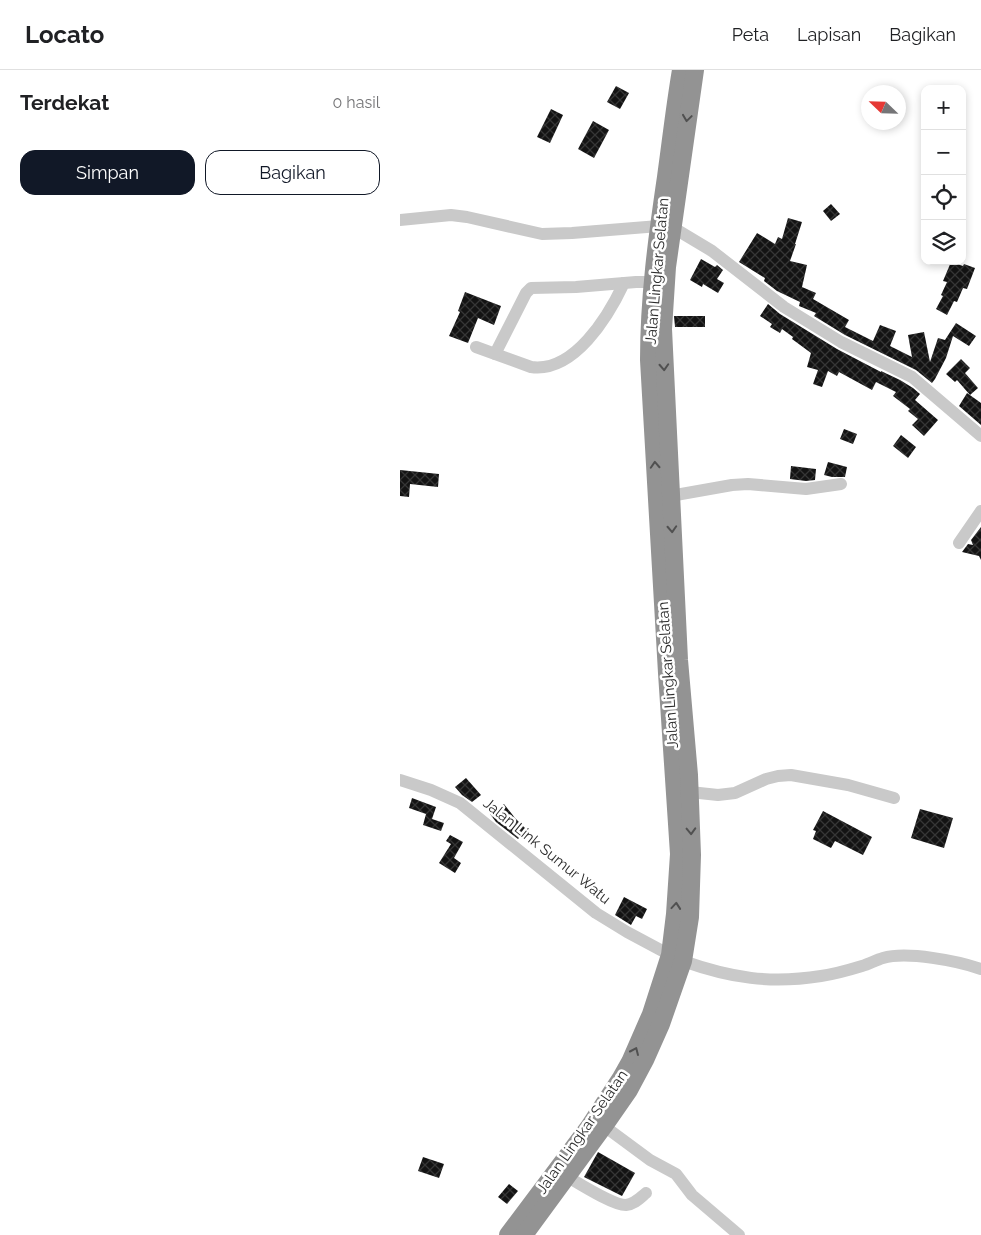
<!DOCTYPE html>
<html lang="id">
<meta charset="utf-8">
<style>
:root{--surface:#fff;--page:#f6f6f6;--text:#202124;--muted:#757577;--line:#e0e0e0;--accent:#111827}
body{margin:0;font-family:Raleway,sans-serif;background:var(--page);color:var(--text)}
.controls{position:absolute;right:15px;top:15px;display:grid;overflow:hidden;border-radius:10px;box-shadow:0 2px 8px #0003}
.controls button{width:45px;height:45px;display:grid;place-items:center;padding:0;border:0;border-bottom:1px solid var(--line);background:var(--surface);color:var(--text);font:25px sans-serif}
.compass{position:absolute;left:461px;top:15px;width:45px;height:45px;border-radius:50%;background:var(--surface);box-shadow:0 2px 8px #0003;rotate:293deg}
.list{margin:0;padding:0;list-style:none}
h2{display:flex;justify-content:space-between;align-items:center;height:65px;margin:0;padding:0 20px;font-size:21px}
h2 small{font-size:16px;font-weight:400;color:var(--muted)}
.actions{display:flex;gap:10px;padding:15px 20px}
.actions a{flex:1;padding:11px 0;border:1px solid var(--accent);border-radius:15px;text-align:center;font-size:18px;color:var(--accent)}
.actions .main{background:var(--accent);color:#fff}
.icon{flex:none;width:28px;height:28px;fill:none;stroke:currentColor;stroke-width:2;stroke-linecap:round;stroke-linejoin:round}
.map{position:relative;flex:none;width:581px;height:1165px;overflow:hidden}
header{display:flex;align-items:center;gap:30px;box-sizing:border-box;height:70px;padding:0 25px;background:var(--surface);border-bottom:1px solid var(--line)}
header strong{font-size:24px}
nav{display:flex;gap:28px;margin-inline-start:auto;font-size:18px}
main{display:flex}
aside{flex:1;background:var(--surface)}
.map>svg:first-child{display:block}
</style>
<header>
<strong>Locato</strong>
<nav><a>Peta</a><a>Lapisan</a><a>Bagikan</a></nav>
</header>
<main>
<aside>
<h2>Terdekat<small>0 hasil</small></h2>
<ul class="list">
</ul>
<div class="actions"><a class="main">Simpan</a><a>Bagikan</a></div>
</aside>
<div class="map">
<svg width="581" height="1165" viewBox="0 0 581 1165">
<defs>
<pattern id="building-cross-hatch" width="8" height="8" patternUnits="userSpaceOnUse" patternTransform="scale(1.25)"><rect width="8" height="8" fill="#131313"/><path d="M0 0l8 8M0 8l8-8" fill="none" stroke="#363636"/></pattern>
</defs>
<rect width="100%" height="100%" fill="#fff"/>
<g fill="url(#building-cross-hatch)">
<polygon points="216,16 229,23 220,39 207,32"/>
<polygon points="151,39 163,45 150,73 137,67"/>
<polygon points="193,51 209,60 194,88 178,79"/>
<polygon points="431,134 440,144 431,151 423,141"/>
<polygon points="388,148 402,152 395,174 396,174 390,191 407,195 402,217 416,223 413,229 449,250 445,257 473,271 480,255 496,261 490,276 512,287 508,265 524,262 530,292 538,268 545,270 556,253 576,266 569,276 553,266 546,288 535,309 532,313 516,300 445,265 414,246 416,243 399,236 400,232 377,221 364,211 365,208 339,192 357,163 375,174 378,167 382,169"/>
<polygon points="301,189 315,197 317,195 323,200 317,209 324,213 318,223 303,214 302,217 290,210"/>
<polygon points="551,192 563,196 564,194 575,198 567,219 563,218 557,232 554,231 547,245 536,239 543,226 541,225 547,212 543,211"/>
<polygon points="65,222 101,236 94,255 78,248 68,273 49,266 60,242 58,241"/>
<polygon points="368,234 380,244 437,279 481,302 481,301 500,310 513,318 520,324 515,330 538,350 524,366 512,355 518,349 508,341 510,339 493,326 496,322 476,312 472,320 439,302 437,306 428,301 422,317 413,314 418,300 407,297 411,283 392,269 393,267 382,259 380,263 370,257 372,254 360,246"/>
<polygon points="274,246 305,246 305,257 275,257"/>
<polygon points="561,289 570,298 565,303 578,318 570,325 557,310 555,312 546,304"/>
<polygon points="567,323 581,333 581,355 559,336"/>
<polygon points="444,359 457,364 453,374 440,369"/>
<polygon points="501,365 516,377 508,388 493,376"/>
<polygon points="428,392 447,397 445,407 432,407 424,405"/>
<polygon points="391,396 416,399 415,410 406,411 390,409"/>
<polygon points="0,400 39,404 38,417 10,414 9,427 0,426"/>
<polygon points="581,457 581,490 579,486 562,482 568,474 573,475 571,470"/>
<polygon points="66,708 81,725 72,732 62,725 55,717"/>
<polygon points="12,728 36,737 32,749 44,753 41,761 23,755 26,744 9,738"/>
<polygon points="104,734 115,748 127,760 118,769 96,752 90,744"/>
<polygon points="520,739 553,748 544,778 511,768"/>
<polygon points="423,741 472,767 463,785 435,771 431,778 413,769 416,761 413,760"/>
<polygon points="50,765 63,772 54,788 61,793 55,803 39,793 51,774 46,771"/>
<polygon points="224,827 247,839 242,849 236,846 231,855 215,845"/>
<polygon points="198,1082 235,1103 222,1126 184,1107"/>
<polygon points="23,1087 44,1094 39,1108 18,1101"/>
<polygon points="109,1114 118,1121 107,1134 98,1127"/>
</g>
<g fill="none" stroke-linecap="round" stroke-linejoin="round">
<g stroke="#c9c9c9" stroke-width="12">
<polyline points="0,150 51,145 67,147 142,164 172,163 259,156"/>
<polyline points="272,157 312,181 384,237 441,272 512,307 581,366"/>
<path d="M 76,277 L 131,297 C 174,303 208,247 224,213 L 236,212 L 252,212"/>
<polyline points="95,284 126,223 131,218 176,217 224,213"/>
<polyline points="270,426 332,415 348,414 406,419 441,414"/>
<polyline points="559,473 581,441"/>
<polyline points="0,710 31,720 60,733 196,843 227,862 270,885"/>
<polyline points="290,722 318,725 335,723 366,709 378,706 391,705 448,715 494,728"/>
<path d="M 283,891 C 331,908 370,914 421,906 C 435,904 449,900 462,896 C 469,894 476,890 483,888 C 507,881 558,891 581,899"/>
<polyline points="204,1056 250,1090 276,1104 292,1125 339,1165"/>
<path d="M 168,1107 C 180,1114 213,1135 226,1135 C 235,1134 240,1128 246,1123"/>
</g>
<g stroke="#939393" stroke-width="18">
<path d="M 108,1165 L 189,1057 L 221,1008 L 230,992 L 251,944 L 270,885 L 275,844 L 279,784 L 267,603 L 249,290 C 249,228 257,168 266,107 C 271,71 275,35 281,0"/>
<polyline points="124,1165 204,1056 229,1020 245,990 261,954 283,891 290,847 292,785 289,705 279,590 263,259 267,197 295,0"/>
</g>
</g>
<defs><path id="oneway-chevron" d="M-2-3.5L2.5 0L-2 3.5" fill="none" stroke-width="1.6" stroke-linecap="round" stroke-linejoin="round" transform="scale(1.25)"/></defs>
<g stroke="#505050">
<use href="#oneway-chevron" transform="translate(287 48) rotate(98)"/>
<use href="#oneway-chevron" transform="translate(264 297) rotate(87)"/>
<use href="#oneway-chevron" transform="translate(255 395) rotate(-93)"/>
<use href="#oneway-chevron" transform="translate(272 459) rotate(87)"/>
<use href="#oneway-chevron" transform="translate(291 761) rotate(88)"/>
<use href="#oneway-chevron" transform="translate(276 836) rotate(-85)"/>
<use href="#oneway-chevron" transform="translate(235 981) rotate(-66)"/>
</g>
<g text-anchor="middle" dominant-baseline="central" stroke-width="5" stroke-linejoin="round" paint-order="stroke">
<g font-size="15" fill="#2c2c2c" stroke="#fff">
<text transform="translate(257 201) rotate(-85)">Jalan Lingkar Selatan</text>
<text transform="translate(268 605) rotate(-94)">Jalan Lingkar Selatan</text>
<text transform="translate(147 781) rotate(39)">Jalan Link Sumur Watu</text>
<text transform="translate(182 1062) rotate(-55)">Jalan Lingkar Selatan</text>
</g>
</g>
</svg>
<div class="controls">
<button>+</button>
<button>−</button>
<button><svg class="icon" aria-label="locate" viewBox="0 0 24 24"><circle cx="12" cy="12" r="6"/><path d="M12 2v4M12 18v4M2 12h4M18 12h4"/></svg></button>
<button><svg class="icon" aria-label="layers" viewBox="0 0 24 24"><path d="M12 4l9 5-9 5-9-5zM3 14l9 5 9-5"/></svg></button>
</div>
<svg class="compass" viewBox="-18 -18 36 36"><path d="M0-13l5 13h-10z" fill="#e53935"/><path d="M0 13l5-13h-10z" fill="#757577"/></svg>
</div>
</main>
